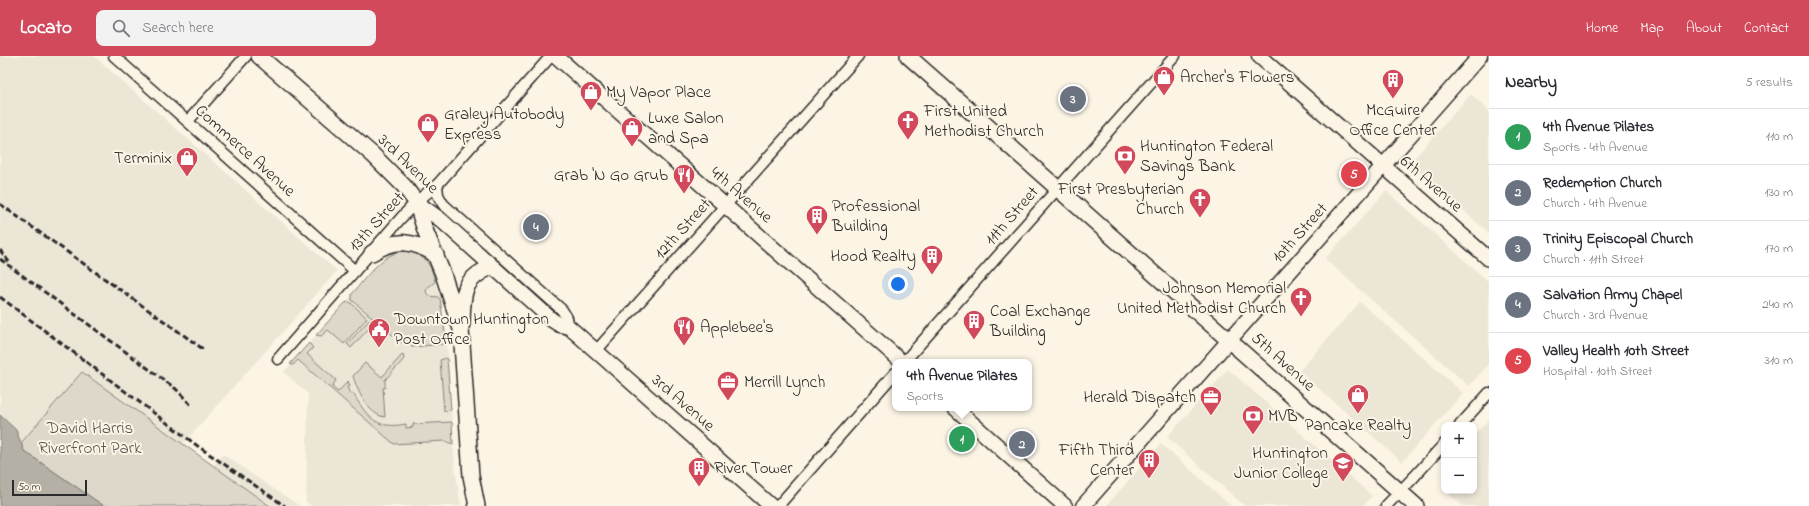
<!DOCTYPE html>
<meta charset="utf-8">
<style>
:root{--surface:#fff;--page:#f2f2f3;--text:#2b2b33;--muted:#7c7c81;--line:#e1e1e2;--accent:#d1495b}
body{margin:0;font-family:"Indie Flower",sans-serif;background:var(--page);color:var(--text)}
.controls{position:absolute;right:12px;bottom:12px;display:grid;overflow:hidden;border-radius:8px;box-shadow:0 2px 6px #0003}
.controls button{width:36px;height:36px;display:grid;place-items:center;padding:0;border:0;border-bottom:1px solid var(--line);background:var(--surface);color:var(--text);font:20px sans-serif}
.scale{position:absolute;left:12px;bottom:10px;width:75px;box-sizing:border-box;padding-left:4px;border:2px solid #2b2b2b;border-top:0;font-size:11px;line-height:14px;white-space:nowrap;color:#2b2b2b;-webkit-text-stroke:3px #fcf5e5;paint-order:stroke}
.you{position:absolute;left:898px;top:228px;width:14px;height:14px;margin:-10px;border:3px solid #fff;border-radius:50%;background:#1a73e8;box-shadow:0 0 0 6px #1a73e833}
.badge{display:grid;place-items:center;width:26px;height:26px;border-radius:50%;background:var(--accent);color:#fff;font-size:13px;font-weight:700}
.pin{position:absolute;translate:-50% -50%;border:2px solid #fff;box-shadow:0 1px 4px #0006}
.popup{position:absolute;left:892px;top:303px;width:140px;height:52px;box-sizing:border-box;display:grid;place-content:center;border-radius:8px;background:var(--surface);filter:drop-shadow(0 1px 3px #0005);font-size:13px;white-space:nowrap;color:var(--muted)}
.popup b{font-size:15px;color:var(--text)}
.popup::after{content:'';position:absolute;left:50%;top:100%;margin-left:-8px;border:8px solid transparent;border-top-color:var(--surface)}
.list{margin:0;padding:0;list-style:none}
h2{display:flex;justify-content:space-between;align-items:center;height:52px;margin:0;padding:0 16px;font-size:17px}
h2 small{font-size:13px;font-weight:400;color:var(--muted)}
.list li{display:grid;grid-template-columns:26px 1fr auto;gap:12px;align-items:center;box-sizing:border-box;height:56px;padding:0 16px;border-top:1px solid var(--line)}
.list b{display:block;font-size:15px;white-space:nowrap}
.list p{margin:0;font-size:13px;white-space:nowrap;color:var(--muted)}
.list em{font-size:13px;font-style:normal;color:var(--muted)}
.icon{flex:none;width:22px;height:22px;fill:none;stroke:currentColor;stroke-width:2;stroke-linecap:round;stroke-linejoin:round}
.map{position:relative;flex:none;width:1489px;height:450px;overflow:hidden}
header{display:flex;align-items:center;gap:24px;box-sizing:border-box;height:56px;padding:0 20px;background:var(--accent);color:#fff}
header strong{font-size:19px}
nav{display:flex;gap:22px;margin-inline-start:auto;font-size:14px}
.search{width:280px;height:36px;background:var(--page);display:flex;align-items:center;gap:10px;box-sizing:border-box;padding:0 14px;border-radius:8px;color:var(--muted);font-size:15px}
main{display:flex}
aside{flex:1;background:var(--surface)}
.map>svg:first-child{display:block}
</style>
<header>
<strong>Locato</strong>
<div class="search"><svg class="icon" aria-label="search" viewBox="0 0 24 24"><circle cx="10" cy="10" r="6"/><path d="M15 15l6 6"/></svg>Search here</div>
<nav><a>Home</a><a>Map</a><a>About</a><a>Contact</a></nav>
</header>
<main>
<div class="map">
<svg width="1489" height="450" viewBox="0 0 1489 450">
<rect width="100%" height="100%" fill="#fcf5e5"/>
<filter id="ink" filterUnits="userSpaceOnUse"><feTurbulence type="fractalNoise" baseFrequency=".025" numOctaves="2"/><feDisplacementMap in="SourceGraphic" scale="8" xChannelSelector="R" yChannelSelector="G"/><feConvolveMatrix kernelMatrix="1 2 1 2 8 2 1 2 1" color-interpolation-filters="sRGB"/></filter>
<g filter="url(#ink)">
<g fill="#ece6d7">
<polygon points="0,0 94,0 337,215 182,389 82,316 21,387 16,374 0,359"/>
<polygon points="1471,38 1489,55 1489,177 1410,107"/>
<polygon points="1386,135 1489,226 1489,308 1469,330 1325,203"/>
<polygon points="405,195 419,198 429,208 441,243 447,285 455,414 461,450 312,450 306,446 308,338 284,316 387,200 396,196"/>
<polygon points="1360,246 1463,337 1402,406 1299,315"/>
<polygon points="1228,313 1372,440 1363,450 1245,450 1167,381"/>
<polygon points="1489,363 1489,450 1463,450 1446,435 1474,435 1474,380"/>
<polygon points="1161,388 1182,406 1231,450 1106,450"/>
<polygon points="223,398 259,423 300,450 271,450 213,410"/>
</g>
<g fill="#ded8ca" stroke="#84827a">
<path d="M 403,195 C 423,197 431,206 435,226 L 427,232 L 426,236 L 429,240 L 438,241 L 440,243 L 446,283 L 444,288 L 413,291 L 405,284 L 402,287 L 352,244 L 352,238 C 366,222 380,199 403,195 Z"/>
<polygon points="350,246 367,262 344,288 328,274 321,280 316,279 345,247"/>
<polygon points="370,263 374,267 351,292 347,288"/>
<path d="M 309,287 L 313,292 L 307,298 L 336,324 L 332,331 L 338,336 L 348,325 L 350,330 L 347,331 L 350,338 L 353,337 C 360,349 371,368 387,369 C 393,370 400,369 406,368 L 406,372 L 413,371 L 413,368 L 452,366 L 453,388 L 445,385 L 394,388 L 298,304 L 293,309 L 290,308 Z"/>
<path d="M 403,298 L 404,303 L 385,324 L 385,332 L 383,332 L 385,361 C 368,359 357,334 353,320 L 365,307 L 382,321 Z"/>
<polygon points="447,302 451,354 444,355 440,304"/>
<polygon points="82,316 270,450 104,450 24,395 21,387"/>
</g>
<polygon fill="#b4b0a5" stroke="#7d7b74" points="0,359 16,374 24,395 104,450 0,450"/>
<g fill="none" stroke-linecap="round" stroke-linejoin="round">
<g stroke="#2b2b2b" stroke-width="13">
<g id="street">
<polyline points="114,0 355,215"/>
<polyline points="188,65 246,0"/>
<polyline points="437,129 438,139 443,148 562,254 567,262 569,271"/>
<polyline points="596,295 858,0"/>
<polyline points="278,303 401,162 416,146 437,129 551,0"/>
<polyline points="904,306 1175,0"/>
<polyline points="1460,369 1489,337"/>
<polyline points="778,450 895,317"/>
<polyline points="1386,450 1414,421 1444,388"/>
</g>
</g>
<g stroke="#2b2b2b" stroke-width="17">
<g id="secondary">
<polyline points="556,0 902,306"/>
<polyline points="1259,0 1489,203"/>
<polyline points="416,146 441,164 552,264 560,269 569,271 771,450"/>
<polyline points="955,352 1065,450"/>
<polyline points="1083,450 1480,0"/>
</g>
</g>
<g stroke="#2b2b2b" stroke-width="18">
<g id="primary">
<polyline points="259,0 373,99 404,130 416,146 425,174 443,218 461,273 471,420 477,450"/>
<polyline points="908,0 1416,450"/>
<path d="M 372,197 C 395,182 414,184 436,199"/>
<path d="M 462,268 C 463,239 461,224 491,211"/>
</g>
</g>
<use href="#street" stroke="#fcf5e5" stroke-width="10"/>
<use href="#secondary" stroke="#fcf5e5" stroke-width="14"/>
<use href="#primary" stroke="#fcf5e5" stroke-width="15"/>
<g stroke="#2b2b2b" stroke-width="3" stroke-dasharray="6 3" stroke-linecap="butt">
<polyline points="0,148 203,293"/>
<polyline points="0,194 9,206"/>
<polyline points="0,203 176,333 191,349"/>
<polyline points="0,241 199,391 285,450"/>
</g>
</g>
</g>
<defs>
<g id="shop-pin" transform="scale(1.15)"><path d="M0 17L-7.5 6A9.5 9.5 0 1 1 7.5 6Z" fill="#d1495b" stroke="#fcf5e5"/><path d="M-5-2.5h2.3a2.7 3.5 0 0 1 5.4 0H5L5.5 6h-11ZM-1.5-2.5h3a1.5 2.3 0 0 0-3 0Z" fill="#fff"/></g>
<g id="building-pin" transform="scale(1.15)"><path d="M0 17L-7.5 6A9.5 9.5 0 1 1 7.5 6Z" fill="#d1495b" stroke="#fcf5e5"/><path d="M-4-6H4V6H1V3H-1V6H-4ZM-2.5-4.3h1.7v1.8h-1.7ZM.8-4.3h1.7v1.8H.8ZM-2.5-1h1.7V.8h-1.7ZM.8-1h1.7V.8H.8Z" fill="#fff"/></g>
<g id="church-pin" transform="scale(1.15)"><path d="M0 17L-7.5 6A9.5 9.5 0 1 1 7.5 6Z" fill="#d1495b" stroke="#fcf5e5"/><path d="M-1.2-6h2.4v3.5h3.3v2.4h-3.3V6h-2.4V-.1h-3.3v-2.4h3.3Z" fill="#fff"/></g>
<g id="bank-pin" transform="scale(1.15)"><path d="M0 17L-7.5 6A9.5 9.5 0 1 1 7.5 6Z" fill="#d1495b" stroke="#fcf5e5"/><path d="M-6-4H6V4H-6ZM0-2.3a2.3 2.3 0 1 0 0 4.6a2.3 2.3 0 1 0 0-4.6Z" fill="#fff"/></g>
<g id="restaurant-pin" transform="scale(1.15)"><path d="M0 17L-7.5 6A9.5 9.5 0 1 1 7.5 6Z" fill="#d1495b" stroke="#fcf5e5"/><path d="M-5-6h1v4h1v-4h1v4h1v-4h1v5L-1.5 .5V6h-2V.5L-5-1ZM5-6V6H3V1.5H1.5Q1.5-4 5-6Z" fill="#fff"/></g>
<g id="civic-pin" transform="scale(1.15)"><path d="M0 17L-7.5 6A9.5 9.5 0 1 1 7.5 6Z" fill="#d1495b" stroke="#fcf5e5"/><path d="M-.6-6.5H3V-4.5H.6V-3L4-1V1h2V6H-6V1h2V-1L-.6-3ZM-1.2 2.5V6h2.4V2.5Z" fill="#fff"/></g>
<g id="office-pin" transform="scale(1.15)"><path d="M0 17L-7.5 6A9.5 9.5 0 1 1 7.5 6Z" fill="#d1495b" stroke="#fcf5e5"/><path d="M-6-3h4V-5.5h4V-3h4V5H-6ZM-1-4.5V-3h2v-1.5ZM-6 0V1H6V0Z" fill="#fff"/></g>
<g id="university-pin" transform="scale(1.15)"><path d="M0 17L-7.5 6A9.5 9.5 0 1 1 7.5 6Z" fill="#d1495b" stroke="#fcf5e5"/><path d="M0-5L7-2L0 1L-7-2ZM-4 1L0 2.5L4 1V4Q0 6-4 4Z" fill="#fff"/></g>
</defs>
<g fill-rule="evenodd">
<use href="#shop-pin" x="1164" y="21"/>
<use href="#building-pin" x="1393" y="24"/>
<use href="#shop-pin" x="591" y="36"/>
<use href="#church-pin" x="908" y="65"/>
<use href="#shop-pin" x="428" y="68"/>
<use href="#shop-pin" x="632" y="72"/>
<use href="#bank-pin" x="1125" y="100"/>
<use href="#shop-pin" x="187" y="102"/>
<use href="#restaurant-pin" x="684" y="119"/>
<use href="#church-pin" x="1200" y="143"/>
<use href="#building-pin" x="817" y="160"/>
<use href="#building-pin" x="932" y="200"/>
<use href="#church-pin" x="1301" y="242"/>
<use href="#building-pin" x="974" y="265"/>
<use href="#restaurant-pin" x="684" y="271"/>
<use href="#civic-pin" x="379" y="273"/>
<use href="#office-pin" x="728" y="326"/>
<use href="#shop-pin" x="1358" y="339"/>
<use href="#office-pin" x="1211" y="341"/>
<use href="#bank-pin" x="1253" y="360"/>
<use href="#building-pin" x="1149" y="404"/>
<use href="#university-pin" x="1343" y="407"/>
<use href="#building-pin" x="699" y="412"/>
</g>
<g text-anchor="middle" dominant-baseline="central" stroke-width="4" stroke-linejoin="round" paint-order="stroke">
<g font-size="17" fill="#2b2b2b" stroke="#fcf5e5" text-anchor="start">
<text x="1180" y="21">Archer's Flowers</text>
<text x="606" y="36">My Vapor Place</text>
<text x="1393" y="54" text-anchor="middle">McGuire<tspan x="1393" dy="20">Office Center</tspan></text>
<text x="924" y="55">First United<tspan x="924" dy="20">Methodist Church</tspan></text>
<text x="444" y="58">Graley Autobody<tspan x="444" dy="20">Express</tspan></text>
<text x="648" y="62">Luxe Salon<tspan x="648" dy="20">and Spa</tspan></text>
<text x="1140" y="90">Huntington Federal<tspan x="1140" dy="20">Savings Bank</tspan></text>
<text x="172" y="102" text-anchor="end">Terminix</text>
<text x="668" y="119" text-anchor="end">Grab 'N Go Grub</text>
<text x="1184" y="133" text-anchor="end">First Presbyterian<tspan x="1184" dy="20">Church</tspan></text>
<text x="832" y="150">Professional<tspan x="832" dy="20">Building</tspan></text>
<text x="916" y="200" text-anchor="end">Hood Realty</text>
<text x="1286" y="232" text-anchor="end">Johnson Memorial<tspan x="1286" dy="20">United Methodist Church</tspan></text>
<text x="990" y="255">Coal Exchange<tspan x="990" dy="20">Building</tspan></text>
<text x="394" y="263">Downtown Huntington<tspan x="394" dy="20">Post Office</tspan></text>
<text x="700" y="271">Applebee's</text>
<text x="744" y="326">Merrill Lynch</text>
<text x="1196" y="341" text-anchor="end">Herald Dispatch</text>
<text x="1268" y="360">MVB</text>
<text x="1358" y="369" text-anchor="middle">Pancake Realty</text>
<text x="1134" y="394" text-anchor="end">Fifth Third<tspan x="1134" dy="20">Center</tspan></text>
<text x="1328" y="397" text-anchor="end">Huntington<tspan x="1328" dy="20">Junior College</tspan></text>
<text x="714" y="412">River Tower</text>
</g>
<g font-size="17" fill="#2b2b2b" stroke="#fcf5e5">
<text transform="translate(245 95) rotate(42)">Commerce Avenue</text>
<text transform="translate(408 108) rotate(44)">3rd Avenue</text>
<text transform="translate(1431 128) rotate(41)">6th Avenue</text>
<text transform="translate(741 139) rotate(41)">4th Avenue</text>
<text transform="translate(1012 160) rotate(-49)">11th Street</text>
<text transform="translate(377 166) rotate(-48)">13th Street</text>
<text transform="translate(683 173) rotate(-48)">12th Street</text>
<text transform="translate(1300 177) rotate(-48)">10th Street</text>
<text transform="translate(1283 306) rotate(42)">5th Avenue</text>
<text transform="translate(683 347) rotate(41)">3rd Avenue</text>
</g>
<g font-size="17" fill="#585653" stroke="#fcf5e5">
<text x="90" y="372">David Harris<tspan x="90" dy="20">Riverfront Park</tspan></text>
</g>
</g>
</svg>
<div class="controls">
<button>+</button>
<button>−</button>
</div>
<div class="scale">50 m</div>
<div class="you"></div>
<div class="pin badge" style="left:962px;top:383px;background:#2e9e5b">1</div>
<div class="popup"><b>4th Avenue Pilates</b>Sports</div>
<div class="pin badge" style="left:1022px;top:388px;background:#6b7280">2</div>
<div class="pin badge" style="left:1073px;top:43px;background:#6b7280">3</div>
<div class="pin badge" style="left:536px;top:171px;background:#6b7280">4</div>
<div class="pin badge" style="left:1354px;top:118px;background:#e0444e">5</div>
</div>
<aside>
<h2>Nearby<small>5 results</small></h2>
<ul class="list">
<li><span class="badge" style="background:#2e9e5b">1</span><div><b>4th Avenue Pilates</b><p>Sports · 4th Avenue</p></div><em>110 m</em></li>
<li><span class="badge" style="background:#6b7280">2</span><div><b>Redemption Church</b><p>Church · 4th Avenue</p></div><em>130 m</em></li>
<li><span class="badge" style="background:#6b7280">3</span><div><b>Trinity Episcopal Church</b><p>Church · 11th Street</p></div><em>170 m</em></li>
<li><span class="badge" style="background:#6b7280">4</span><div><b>Salvation Army Chapel</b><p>Church · 3rd Avenue</p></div><em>240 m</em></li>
<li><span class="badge" style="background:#e0444e">5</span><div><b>Valley Health 10th Street</b><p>Hospital · 10th Street</p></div><em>310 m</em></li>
</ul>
</aside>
</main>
